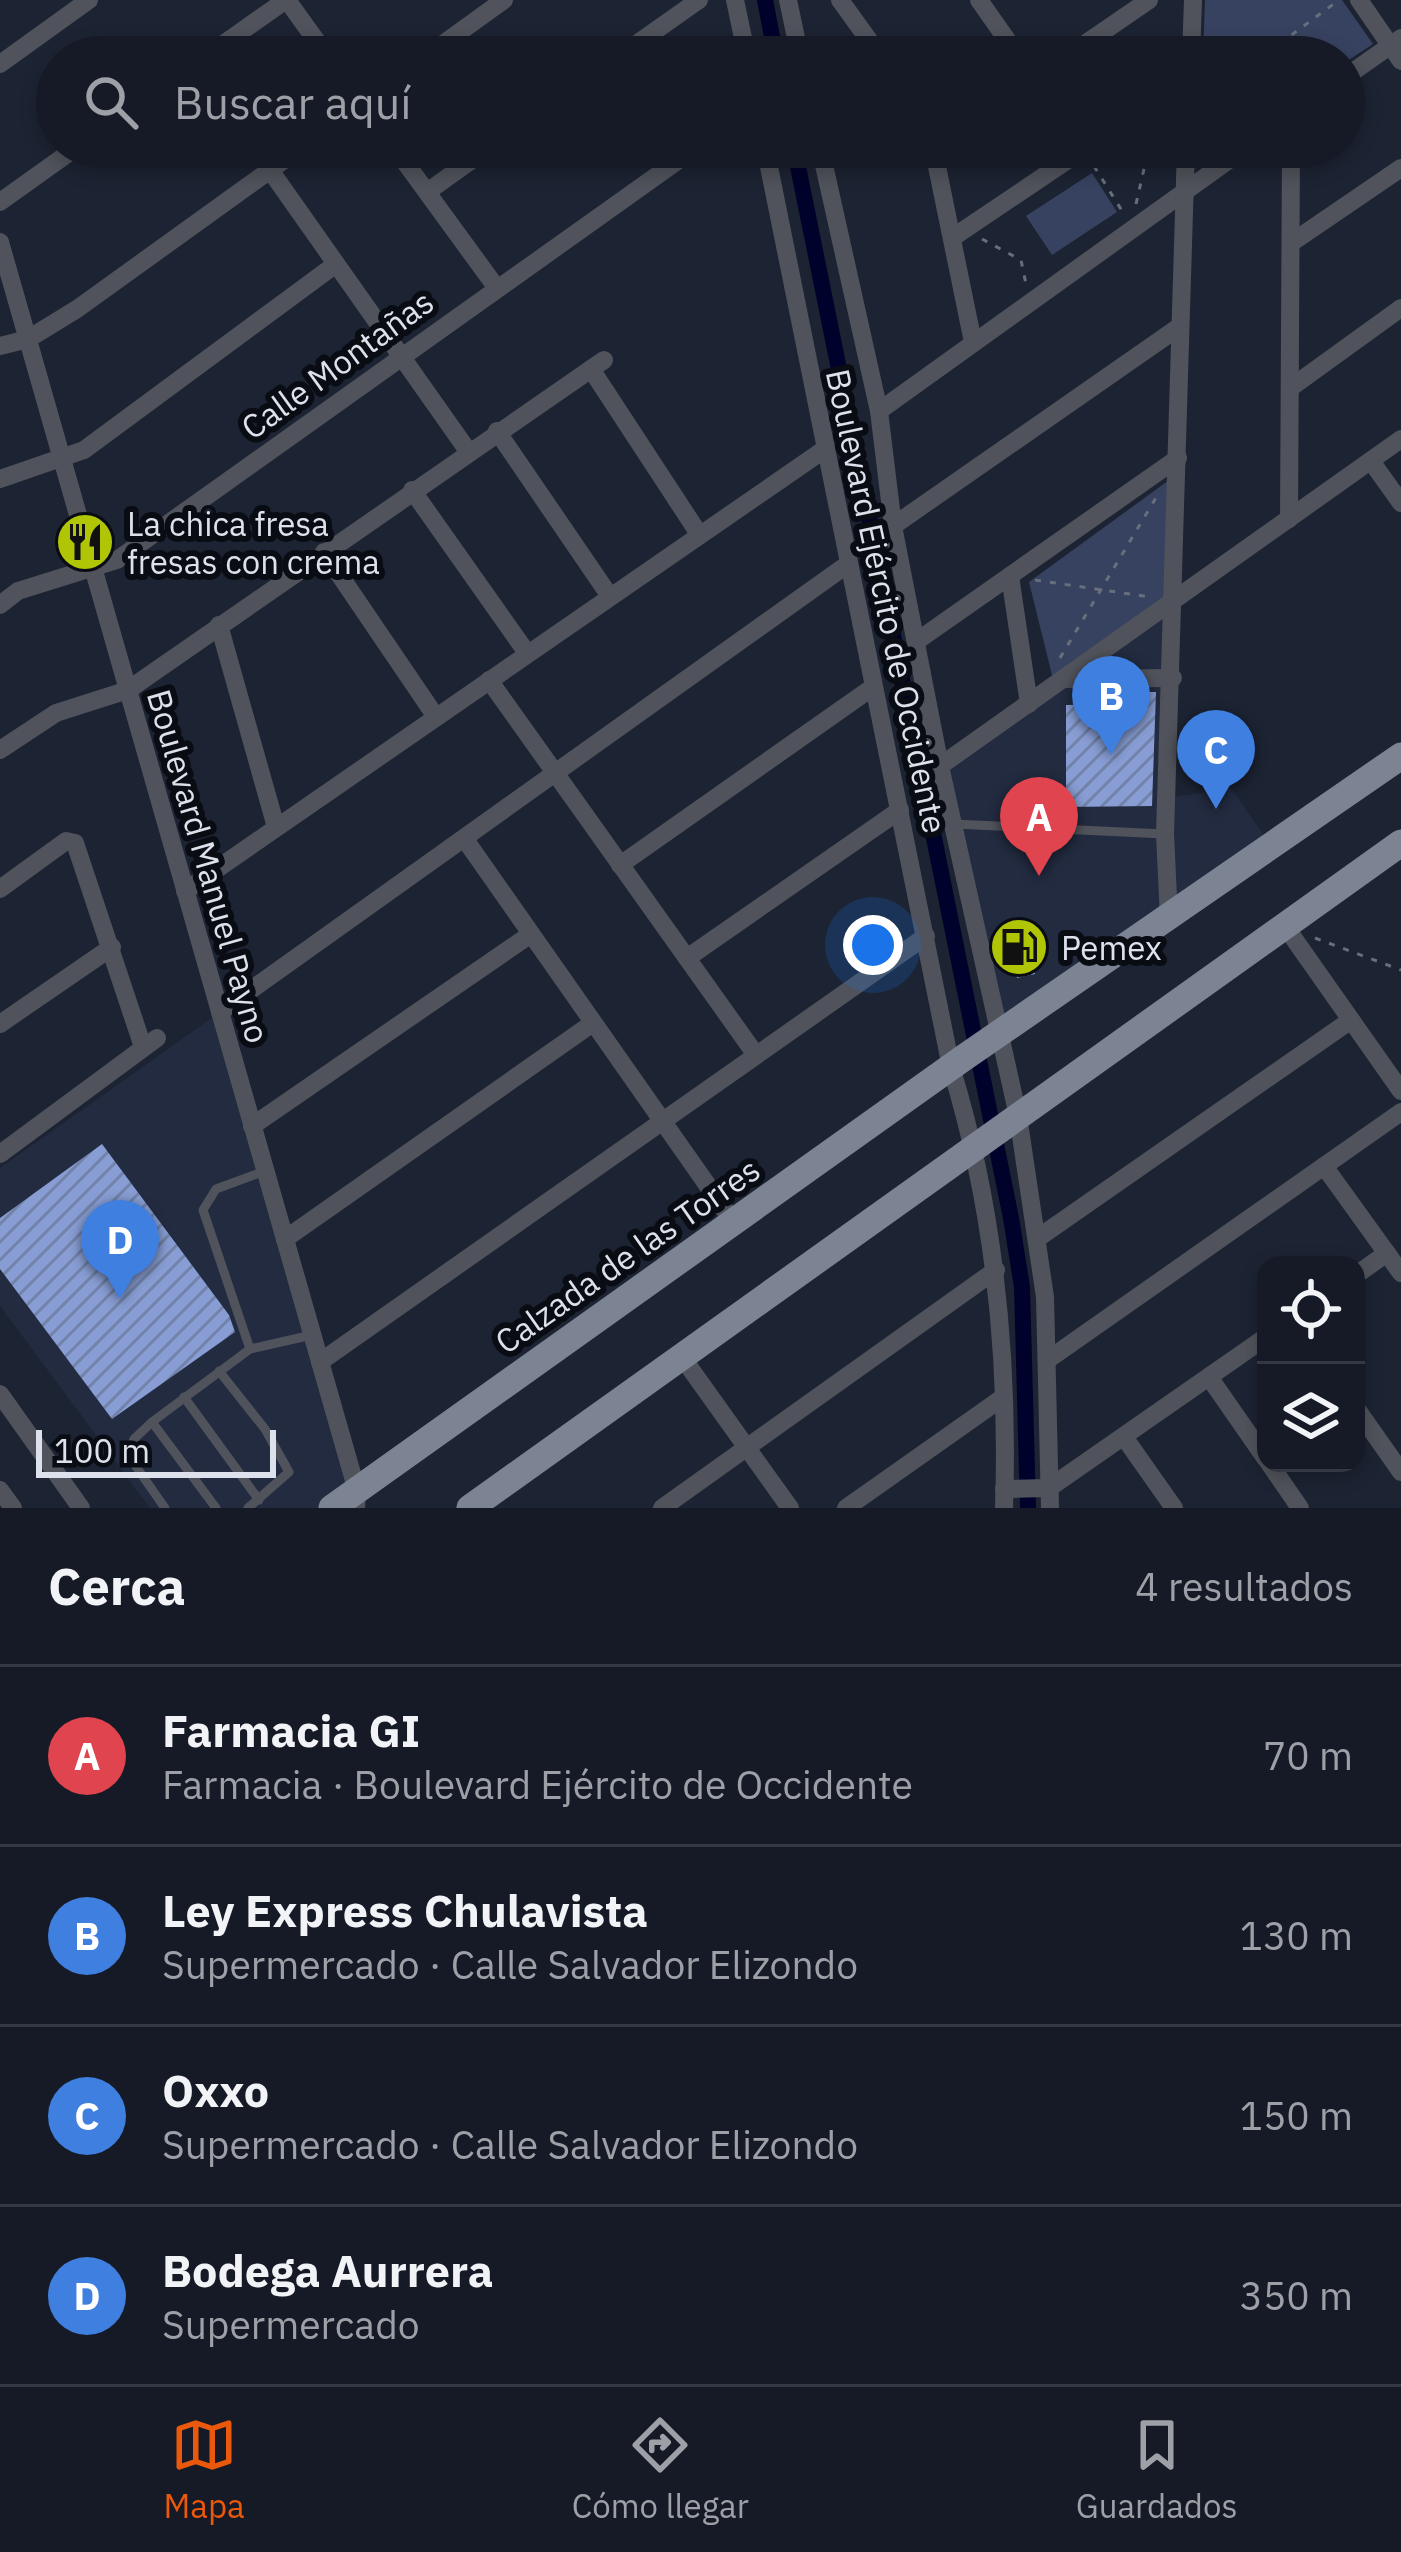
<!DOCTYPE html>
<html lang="es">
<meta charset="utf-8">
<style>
:root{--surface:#151a26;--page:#222732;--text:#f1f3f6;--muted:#9da1a7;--line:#343843;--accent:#ea580c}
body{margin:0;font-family:"IBM Plex Sans",sans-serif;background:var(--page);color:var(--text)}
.controls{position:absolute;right:36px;bottom:36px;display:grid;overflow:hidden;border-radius:24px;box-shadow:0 6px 18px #0003}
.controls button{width:108px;height:108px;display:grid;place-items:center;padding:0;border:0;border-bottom:3px solid var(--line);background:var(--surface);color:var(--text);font:60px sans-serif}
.scale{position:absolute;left:36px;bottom:30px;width:240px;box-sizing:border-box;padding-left:12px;border:6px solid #dce1eb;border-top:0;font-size:33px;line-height:42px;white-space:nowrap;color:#dce1eb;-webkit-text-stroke:9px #090c13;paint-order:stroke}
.you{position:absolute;left:873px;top:945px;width:42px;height:42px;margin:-30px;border:9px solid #fff;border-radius:50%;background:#1a73e8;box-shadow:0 0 0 18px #1a73e833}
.badge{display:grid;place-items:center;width:78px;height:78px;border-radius:50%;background:var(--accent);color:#fff;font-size:39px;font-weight:700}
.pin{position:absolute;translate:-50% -99px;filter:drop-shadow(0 3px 6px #0008)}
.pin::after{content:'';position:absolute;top:63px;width:42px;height:36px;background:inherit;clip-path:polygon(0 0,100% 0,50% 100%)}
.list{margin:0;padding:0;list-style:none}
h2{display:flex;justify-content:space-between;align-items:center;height:156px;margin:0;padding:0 48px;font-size:51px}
h2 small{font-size:39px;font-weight:400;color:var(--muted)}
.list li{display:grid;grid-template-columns:78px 1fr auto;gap:36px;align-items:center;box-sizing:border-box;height:180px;padding:0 48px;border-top:3px solid var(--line)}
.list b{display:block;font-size:45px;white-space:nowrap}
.list p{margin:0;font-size:39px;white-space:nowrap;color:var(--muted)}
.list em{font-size:39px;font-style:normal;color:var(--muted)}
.icon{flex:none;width:66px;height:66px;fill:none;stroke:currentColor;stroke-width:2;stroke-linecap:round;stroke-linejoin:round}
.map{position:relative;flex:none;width:1401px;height:1508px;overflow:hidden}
.search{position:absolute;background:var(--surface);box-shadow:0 6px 18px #0003;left:36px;right:36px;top:36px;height:132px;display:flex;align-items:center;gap:30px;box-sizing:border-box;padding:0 42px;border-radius:66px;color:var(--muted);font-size:45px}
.sheet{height:876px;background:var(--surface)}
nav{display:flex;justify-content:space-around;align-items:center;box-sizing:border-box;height:168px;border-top:3px solid var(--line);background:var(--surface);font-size:33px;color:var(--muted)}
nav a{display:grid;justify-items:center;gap:6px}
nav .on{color:var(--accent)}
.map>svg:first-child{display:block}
</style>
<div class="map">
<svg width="1401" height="1508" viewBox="0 0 1401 1508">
<defs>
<pattern id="building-hatch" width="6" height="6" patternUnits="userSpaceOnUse" patternTransform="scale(3)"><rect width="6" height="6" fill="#879dd3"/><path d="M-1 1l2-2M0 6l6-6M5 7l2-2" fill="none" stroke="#7282a9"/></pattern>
</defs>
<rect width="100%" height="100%" fill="#1c2332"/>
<g fill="#222b40">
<polygon points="1174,601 1168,798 1231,788 1272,847 999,1035 940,766"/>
<polygon points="220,1012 357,1491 332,1508 150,1508 0,1306 0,1168"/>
</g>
<g fill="#374260">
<polygon points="1205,0 1342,0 1373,44 1344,63 1344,57 1203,57"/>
<polygon points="1092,173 1117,212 1052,255 1026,216"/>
<polygon points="1172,478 1170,594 1053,679 1029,582"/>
</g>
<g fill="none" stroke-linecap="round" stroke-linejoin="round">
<g stroke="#01022b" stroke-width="16">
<polyline points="765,0 776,57"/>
<polyline points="794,147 1011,1218 1022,1287 1028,1508"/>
</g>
</g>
<g fill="url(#building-hatch)">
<polygon points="1116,692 1156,692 1152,806 1066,807 1066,705 1116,704"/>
<polygon points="1022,919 1035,974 1017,978 1005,923"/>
<polygon points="102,1144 229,1315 235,1332 112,1419 0,1269 0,1218"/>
</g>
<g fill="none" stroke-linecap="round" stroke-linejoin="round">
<g stroke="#686e7b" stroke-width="3" stroke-dasharray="6 9" stroke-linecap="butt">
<polyline points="1249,42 1254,57"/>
<polyline points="1224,57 1248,39 1286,39 1339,0"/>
<polyline points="1094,166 1124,214"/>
<polyline points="1136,204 1149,147"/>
<polyline points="982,239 1021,260 1026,284"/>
<polyline points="1035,580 1150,597"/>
<polyline points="1060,658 1157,496"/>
<polyline points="1315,938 1401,970"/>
</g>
<g stroke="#50535b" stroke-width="9">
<polyline points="954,824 1165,834"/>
<polyline points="250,1349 312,1335"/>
<polyline points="219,1371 265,1429 289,1472 248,1508"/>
<polyline points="184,1397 259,1500"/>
<polyline points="152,1422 134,1439 128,1455 165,1508"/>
<polyline points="216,1508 152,1422 250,1349 203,1210 216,1189 265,1171"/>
</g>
<g stroke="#50535b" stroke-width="18">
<polyline points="287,0 328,57"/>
<polyline points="735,0 747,57"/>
<polyline points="788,0 800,57"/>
<polyline points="840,0 881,57"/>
<polyline points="979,0 1019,57"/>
<polyline points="1359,0 1401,61"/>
<polyline points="205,57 286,0"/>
<polyline points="425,57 504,0"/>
<polyline points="618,57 699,0"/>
<polyline points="1066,57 1149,0"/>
<polyline points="1191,57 1193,0"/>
<polyline points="0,64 89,0"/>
<polyline points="1344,78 1401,38"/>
<polyline points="394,147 496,287"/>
<path d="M 765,147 L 951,1067 C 995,1210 1009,1358 1004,1508"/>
<polyline points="820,147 879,411 893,526 940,766 1018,1116 1045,1297 1050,1508"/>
<polyline points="933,147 973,342"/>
<polyline points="270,170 468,451"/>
<polyline points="427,192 490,147"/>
<polyline points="0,202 77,147"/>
<polyline points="952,238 1087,147"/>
<polyline points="0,242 357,1491 356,1508"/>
<polyline points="1291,243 1401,168"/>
<polyline points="0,346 28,339 77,309 302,147"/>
<polyline points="591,369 699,534"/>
<polyline points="1293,386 1401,308"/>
<polyline points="879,411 1247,147"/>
<polyline points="497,431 609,595"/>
<polyline points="1371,461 1401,503"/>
<polyline points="0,479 84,450 336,264"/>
<polyline points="412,490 527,653"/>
<polyline points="1289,519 1291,147"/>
<polyline points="893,526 1179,327"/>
<polyline points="324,552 436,717"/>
<polyline points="1010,576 1029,704"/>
<polyline points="0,605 18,591 117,560 697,147"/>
<polyline points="219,625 276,827"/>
<polyline points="917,641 1178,458"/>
<polyline points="1063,679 1173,678"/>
<polyline points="489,680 756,1055"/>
<polyline points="0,750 56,713 128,690 604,360"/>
<polyline points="940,766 1401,439"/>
<polyline points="464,838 734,1223"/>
<polyline points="620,865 873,687"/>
<polyline points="0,889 66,841 75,843 143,1047"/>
<polyline points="185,891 825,449"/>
<polyline points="1169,919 1165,834 1186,147"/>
<polyline points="1285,926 1401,1091"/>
<polyline points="687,958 900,810"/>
<polyline points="220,1012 848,564"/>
<polyline points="0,1024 112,947"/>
<polyline points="252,1126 531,934"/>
<polyline points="0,1154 157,1038"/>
<polyline points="1324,1166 1401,1273"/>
<polyline points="1038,1238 1351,1020"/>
<polyline points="285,1239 593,1023"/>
<polyline points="1356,1275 1387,1253"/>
<polyline points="682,1357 790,1508"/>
<polyline points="1049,1359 1401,1112"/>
<polyline points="320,1362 926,936"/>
<polyline points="1209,1377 1266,1459"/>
<polyline points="0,1394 81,1508"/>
<polyline points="1356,1408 1401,1472"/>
<polyline points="1124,1437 1174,1508"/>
<polyline points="1269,1463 1300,1508"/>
<polyline points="1004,1489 1049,1488 1266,1337"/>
<polyline points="0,1490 13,1508"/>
<polyline points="662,1508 996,1270"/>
<polyline points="846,1508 1002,1398"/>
</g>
<g stroke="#7c8393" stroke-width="27">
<polyline points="332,1508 962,1059 1401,756"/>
<polyline points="470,1508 1401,843"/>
</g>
</g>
<defs>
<g id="restaurant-disc" transform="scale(3)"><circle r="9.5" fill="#afc505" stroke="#090c13"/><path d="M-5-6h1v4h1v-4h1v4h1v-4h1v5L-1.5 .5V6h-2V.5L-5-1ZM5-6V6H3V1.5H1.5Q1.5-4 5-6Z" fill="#111"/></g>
<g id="fuel-disc" transform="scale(3)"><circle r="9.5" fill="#afc505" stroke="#090c13"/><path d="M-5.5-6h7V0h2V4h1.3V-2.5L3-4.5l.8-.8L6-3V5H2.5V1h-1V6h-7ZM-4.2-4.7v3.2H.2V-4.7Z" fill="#111"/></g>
</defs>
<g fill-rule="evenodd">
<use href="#restaurant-disc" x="85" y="542"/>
<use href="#fuel-disc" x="1019" y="947"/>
</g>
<g text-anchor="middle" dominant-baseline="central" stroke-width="12" stroke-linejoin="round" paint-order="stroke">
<g font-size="33" fill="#dce1eb" stroke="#090c13">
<text transform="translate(337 364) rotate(-36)">Calle Montañas</text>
<text transform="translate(887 601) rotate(78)">Boulevard Ejército de Occidente</text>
<text transform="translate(209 866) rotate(74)">Boulevard Manuel Payno</text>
<text transform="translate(627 1255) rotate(-35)">Calzada de las Torres</text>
</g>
<g font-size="33" fill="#dce1eb" stroke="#090c13" text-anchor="start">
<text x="127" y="523">La chica fresa<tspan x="127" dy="38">fresas con crema</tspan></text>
<text x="1061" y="947">Pemex</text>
</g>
</g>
</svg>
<div class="controls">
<button><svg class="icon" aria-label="locate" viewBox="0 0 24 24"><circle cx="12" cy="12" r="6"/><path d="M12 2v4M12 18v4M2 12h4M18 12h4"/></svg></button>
<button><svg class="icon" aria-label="layers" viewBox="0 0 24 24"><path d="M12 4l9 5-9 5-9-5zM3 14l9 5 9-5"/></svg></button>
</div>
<div class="scale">100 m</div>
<div class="you"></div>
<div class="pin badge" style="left:1039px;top:876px;background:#e0444e">A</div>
<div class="pin badge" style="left:1111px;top:755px;background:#3f7fe0">B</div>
<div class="pin badge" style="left:1216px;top:809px;background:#3f7fe0">C</div>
<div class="pin badge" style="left:120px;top:1299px;background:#3f7fe0">D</div>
<div class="search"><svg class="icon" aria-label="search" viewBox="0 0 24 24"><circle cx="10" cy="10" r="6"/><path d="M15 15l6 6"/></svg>Buscar aquí</div>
</div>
<section class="sheet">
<h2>Cerca<small>4 resultados</small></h2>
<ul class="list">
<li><span class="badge" style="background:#e0444e">A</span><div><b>Farmacia GI</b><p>Farmacia · Boulevard Ejército de Occidente</p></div><em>70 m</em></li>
<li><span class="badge" style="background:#3f7fe0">B</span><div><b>Ley Express Chulavista</b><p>Supermercado · Calle Salvador Elizondo</p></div><em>130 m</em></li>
<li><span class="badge" style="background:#3f7fe0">C</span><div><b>Oxxo</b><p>Supermercado · Calle Salvador Elizondo</p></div><em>150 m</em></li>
<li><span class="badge" style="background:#3f7fe0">D</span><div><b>Bodega Aurrera</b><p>Supermercado</p></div><em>350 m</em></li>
</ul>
</section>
<nav>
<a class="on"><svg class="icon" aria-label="map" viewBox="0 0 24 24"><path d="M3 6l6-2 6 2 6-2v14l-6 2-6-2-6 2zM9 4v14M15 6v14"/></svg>Mapa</a>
<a><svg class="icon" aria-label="directions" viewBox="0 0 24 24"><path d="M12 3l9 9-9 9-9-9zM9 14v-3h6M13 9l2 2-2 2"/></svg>Cómo llegar</a>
<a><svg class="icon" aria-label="saved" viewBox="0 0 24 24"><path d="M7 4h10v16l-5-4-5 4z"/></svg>Guardados</a>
</nav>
